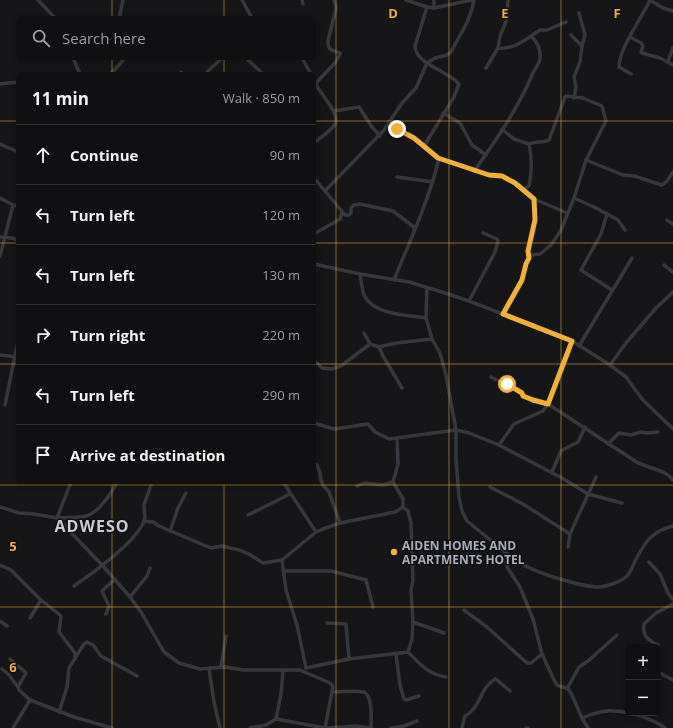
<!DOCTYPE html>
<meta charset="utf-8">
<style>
:root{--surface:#101012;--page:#1e1e20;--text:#f1f3f6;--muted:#9c9d9f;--line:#303032}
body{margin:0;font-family:"Open Sans",sans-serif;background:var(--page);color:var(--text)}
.controls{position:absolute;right:12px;bottom:12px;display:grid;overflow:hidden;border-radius:6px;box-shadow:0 2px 6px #0003}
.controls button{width:36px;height:36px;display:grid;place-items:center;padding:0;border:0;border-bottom:1px solid var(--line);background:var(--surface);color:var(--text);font:20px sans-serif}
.stop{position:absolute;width:12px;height:12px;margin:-9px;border:3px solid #f2b134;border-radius:50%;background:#fff}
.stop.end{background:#f2b134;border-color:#fff;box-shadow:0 1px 4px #0008}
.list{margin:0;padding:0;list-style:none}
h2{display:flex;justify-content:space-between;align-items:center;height:52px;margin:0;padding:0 16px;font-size:17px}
h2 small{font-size:13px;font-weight:400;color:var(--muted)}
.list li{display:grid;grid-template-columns:26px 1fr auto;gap:12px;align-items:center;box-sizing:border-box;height:60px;padding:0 16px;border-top:1px solid var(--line)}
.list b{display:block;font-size:15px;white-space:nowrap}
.list em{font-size:13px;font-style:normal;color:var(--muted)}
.icon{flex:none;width:22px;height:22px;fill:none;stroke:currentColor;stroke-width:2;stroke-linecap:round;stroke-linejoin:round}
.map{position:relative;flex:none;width:673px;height:728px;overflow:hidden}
.search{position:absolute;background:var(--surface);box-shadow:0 2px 6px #0003;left:16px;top:16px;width:300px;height:44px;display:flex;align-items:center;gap:10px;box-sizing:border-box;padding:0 14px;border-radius:6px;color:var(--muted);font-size:15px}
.panel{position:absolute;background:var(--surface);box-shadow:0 2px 6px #0003;left:16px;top:72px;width:300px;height:412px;border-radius:6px}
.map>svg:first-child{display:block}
</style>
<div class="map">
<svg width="673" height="728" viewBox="0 0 673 728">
<rect width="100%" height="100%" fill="#161618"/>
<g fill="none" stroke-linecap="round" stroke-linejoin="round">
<g stroke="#37383d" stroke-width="3.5">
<polyline points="38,0 55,18"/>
<polyline points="242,0 252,18"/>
<polyline points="302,0 303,4"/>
<polyline points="406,0 427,7 434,8 472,0"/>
<polyline points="434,0 434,8"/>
<polyline points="650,0 663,8 673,11"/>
<polyline points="579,13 585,35 582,46"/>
<polyline points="120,18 120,14 123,0"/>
<polyline points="571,35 582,46 580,62 574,77 576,87 574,98"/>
<polyline points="630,37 641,43 643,46 641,52 642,53 660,58 673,65"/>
<path d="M 498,48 C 514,50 528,38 540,30 L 547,30 L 566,22"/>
<polyline points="73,58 80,74"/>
<polyline points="246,58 263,74"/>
<polyline points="302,58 311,74"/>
<polyline points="668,61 673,48"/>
<polyline points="486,68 498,48 500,36 507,19 508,0"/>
<polyline points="181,72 183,74"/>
<polyline points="111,74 125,58"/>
<polyline points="205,74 222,58"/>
<path d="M 631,74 L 619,67 C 619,48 642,18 650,0"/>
<path d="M 314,81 C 318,91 341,114 335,124 C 330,132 321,137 314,143"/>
<polyline points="0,84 18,82"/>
<path d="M 315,84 L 335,63 L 340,54 L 340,53 C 332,50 328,51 328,41 L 336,8 L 334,0"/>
<polyline points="334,111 359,107 372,127 380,136"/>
<polyline points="443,113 460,123 472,145 486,155"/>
<polyline points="389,122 397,129 414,138 439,158 489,175 502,176 515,183 534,199 567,213"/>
<polyline points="502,129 514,139 529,144"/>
<polyline points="0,144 18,152"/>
<path d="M 424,146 L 454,97 L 459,84 C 449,71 415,64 415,46 L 427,7"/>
<polyline points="586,160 623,175 634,176 662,185 667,181 673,172"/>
<path d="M 475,170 C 496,140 519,107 533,73 C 535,69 539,64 540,59 C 541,50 538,43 532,37"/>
<polyline points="397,177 433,182"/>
<polyline points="314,178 345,215 349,215 351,213 351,208 354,205 360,204 393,211 415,228"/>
<path d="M 325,191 L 384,130 L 402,103 L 416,88 L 427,63 L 435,58 L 447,55 L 451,52 C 460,34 471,20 474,0"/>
<polyline points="0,198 13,205 18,206"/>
<polyline points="574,198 594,207 618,220 625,230"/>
<polyline points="607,214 601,234 581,270 612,290"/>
<polyline points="667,220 673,224"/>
<polyline points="314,234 340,219 342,212"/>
<polyline points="0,237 12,238 18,240"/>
<polyline points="0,256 13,205"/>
<polyline points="529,258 528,251 535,220 534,199"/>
<polyline points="314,264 360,274 409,282 442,292 469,301 572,341 610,365 626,377 642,399 673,429"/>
<polyline points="664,265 673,272"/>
<path d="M 360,274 C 361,280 362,289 364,295 C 373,315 408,315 426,318"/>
<path d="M 394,280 C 410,240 429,201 439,158"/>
<path d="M 427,288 L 426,318 L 432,339 L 440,353 L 446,375 L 456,430 L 456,460 L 459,497 L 462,511 L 467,521 L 505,552 L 507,567 L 520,587 L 533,619 L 542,654 L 554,680 L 557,685 L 568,689 L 571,693 L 582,718 C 592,714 603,710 613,711 C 629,711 653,719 665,728"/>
<polyline points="469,301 495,252 498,241 497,239 483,233"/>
<path d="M 503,314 L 521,280 L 526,264 L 529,258 L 532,255 L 540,254 L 551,245 L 561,230 L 574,198 L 586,160 L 606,121 L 602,106 L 583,98 L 566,96 L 565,97 L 549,140 C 544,143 536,141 529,144 C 532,158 532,172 529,186 L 523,190"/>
<polyline points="364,333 370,344 379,347 396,343 432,339"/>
<polyline points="579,346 632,258"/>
<polyline points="379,347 383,356 402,388"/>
<polyline points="0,355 18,357"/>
<polyline points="314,360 322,368 332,369 341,366 370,344"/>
<polyline points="610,365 626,343 656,308 673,292"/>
<polyline points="491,377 515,389 522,393 523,396 533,401 548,404 572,341"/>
<polyline points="5,405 18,341"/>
<polyline points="314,423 334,429 368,424 375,432 389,439 456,430 469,433 499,445 562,478 588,494 622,503"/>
<polyline points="397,439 398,464 393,482 403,499 403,507"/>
<polyline points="608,444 619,433 631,435 641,432 647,433 658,432"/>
<polyline points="499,445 514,424 543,411 548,404 638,463 663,472 668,475 673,480"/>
<polyline points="314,466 317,465 320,473 321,480 323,485 329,492 340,523"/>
<polyline points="552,472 561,451 564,449 578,442 585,427"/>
<path d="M 71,482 L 57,518 C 66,517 77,518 86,516 C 98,513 112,493 117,482"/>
<polyline points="283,482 316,532"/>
<polyline points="357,486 364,483 383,485 393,482"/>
<polyline points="490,487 523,504 570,534"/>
<polyline points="0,507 19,513 34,514 57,518 103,566 130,597 141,612 164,652 179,663 200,669 225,667 243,670 300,670 330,683 333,686 325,728"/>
<polyline points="248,515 290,494"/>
<polyline points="144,521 145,517 144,505 152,482"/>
<polyline points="170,531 178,508 186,493"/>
<polyline points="568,547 570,534 596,477"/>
<path d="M 505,552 C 513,558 521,564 530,568 C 544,575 586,588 600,587 C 608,586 620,582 626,577 C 630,574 633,566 635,561 C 645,542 651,532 673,526"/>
<polyline points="282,560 286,590 297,625 306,668"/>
<polyline points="649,562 660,574 668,593 673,600"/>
<polyline points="0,565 11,570 41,600 60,615 61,617 59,632 75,653 75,659"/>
<polyline points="284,571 331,571 366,580 373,607"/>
<path d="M 74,586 C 92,574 137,541 144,521 L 153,522 L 159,526 L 206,546 L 211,548 L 222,546 L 239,550 L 249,554 L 263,563 L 282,560 L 316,532 L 323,529 L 340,523 L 395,512 L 403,507 L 408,511 L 411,523 L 413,580 L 411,590 L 413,622 L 412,639 L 408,652 L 349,659 L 306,668"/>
<polyline points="130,597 147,576 150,568"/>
<polyline points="464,610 487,627 527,663 531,663 542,654"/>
<polyline points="106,614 109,606 102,591 115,579"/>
<polyline points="30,618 41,600"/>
<polyline points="0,621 7,626"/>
<polyline points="413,622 444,633"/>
<polyline points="327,623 346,624 349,659"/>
<path d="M 658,645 C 648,640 642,636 644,624 L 656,613 L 673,604"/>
<path d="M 408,652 C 421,665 428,674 446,677"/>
<polyline points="396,654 400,685 404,699 406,700 419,696"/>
<polyline points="10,659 24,671 26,673 18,687 19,690 30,700"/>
<polyline points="221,667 226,636"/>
<polyline points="2,669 8,674 18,687"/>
<polyline points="209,669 214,702 220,728"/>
<polyline points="658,672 673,680"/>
<polyline points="568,689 568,687 579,667 588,661 617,635"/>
<path d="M 332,692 C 340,692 357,690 364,692 C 373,696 371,720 371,728"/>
<polyline points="59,712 67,687 69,668 84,644 87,642 93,645 101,656 137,676"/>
<polyline points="582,718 588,728"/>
<polyline points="276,719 281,694 283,671"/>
<polyline points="13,728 30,700 74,717 112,728"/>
<polyline points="250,728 266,725 276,719 325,728"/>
<polyline points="327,728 356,726 371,728"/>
<polyline points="391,728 404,726 417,721"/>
<path d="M 462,728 L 465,716 C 480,709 480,688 495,679 L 497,680 L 510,691"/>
<polyline points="526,728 528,728"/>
</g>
</g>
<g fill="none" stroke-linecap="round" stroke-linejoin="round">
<polyline stroke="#f2b134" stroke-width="5" points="397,129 414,138 438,158 489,175 502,176 515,183 534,199 535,220 528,251 529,258 526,264 522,280 503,314 572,341 548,404 533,400 523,396 522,393 507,384"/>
</g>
<path fill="none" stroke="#f2b134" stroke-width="1" stroke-opacity="0.55" d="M 112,0 L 112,18M 224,0 L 224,18M 336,0 L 336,728M 449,0 L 449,728M 561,0 L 561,728M 112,58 L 112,74M 224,58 L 224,74M 0,121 L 18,121M 314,121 L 673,121M 0,243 L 18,243M 314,243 L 673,243M 0,364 L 18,364M 314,364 L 673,364M 112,482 L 112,728M 224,482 L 224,728M 0,485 L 673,485M 0,607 L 673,607"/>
<circle fill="#f2b134" stroke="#111113" stroke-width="1.5" cx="394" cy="552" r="4"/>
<g text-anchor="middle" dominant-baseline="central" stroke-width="3" stroke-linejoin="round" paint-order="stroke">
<g font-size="12" font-weight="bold" fill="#a8adb8" stroke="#111113" text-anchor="start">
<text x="402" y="545">AIDEN HOMES AND<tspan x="402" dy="14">APARTMENTS HOTEL</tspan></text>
</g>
<g font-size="16" font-weight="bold" letter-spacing="1" fill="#c9ccd4" stroke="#111113">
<text x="92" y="526">ADWESO</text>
</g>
</g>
<g font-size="13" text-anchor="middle" font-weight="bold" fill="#f2b134" stroke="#111113" stroke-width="3" stroke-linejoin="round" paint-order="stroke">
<text x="393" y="18">D</text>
<text x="505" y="18">E</text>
<text x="617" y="18">F</text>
<text x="13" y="551">5</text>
<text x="13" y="672">6</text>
</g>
</svg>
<div class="controls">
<button>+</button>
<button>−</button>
</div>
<div class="stop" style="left:507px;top:384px"></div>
<div class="stop end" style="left:397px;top:129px"></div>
<div class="search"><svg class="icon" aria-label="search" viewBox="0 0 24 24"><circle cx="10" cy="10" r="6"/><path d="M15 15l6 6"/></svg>Search here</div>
<section class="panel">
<h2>11 min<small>Walk · 850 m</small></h2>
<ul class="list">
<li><svg class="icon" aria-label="ahead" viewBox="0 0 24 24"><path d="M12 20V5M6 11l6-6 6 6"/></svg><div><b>Continue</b></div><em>90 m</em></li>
<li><svg class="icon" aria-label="left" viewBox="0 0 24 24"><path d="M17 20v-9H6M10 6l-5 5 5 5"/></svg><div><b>Turn left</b></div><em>120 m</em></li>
<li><svg class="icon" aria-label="left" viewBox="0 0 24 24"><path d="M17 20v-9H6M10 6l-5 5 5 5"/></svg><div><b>Turn left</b></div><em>130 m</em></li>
<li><svg class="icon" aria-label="right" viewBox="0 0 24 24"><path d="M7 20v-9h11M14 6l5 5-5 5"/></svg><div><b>Turn right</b></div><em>220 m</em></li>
<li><svg class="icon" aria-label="left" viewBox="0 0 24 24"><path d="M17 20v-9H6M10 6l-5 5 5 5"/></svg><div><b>Turn left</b></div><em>290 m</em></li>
<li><svg class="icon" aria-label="arrive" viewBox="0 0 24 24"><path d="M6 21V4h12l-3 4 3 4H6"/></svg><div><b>Arrive at destination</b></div></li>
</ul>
</section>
</div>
